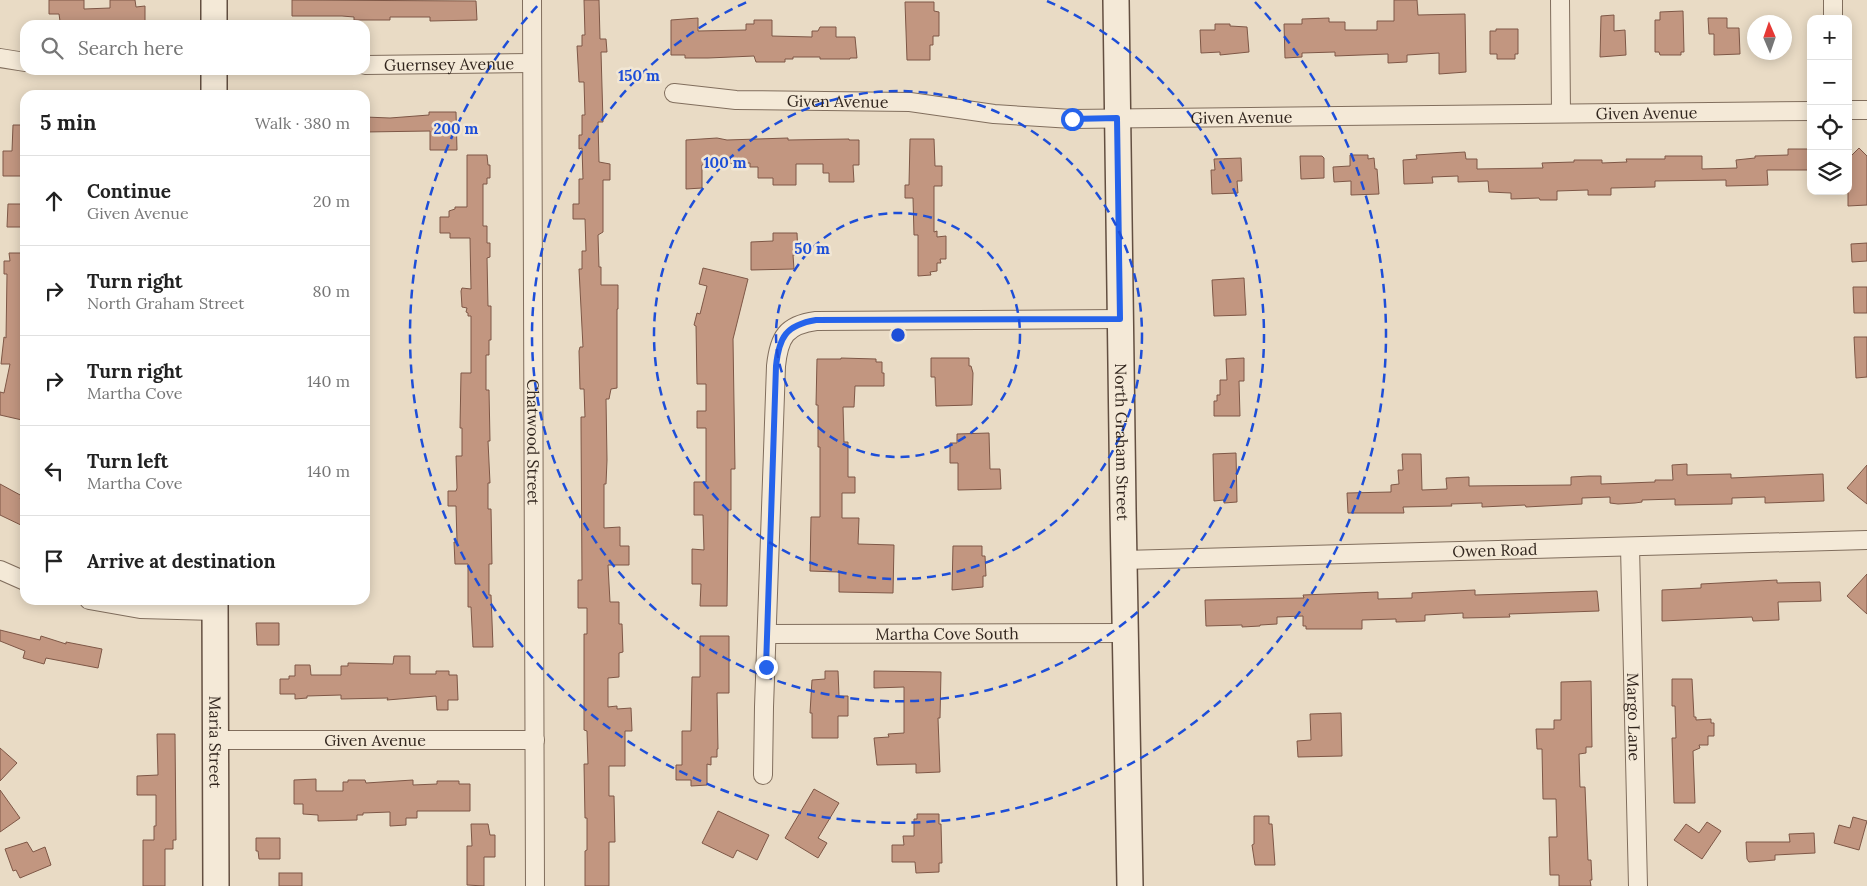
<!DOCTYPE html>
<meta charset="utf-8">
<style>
:root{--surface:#fff;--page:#f2f2f2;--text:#222;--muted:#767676;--line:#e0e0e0}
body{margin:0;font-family:Lora,serif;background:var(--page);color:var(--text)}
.controls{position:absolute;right:15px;top:15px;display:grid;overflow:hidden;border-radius:10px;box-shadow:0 2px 12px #0003}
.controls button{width:45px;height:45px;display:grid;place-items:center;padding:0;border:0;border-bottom:1px solid var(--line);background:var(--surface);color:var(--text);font:25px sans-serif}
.compass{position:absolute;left:1747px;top:15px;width:45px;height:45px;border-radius:50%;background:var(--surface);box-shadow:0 2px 12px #0003;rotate:358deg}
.stop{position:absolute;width:15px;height:15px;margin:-11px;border:4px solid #2563eb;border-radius:50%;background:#fff}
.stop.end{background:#2563eb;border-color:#fff;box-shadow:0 1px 5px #0008}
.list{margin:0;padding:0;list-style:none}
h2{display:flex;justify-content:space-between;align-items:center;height:65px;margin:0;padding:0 20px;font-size:21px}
h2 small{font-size:16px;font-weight:400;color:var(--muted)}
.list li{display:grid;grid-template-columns:32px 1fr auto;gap:15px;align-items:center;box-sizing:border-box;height:90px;padding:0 20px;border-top:1px solid var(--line)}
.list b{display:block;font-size:19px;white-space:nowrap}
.list p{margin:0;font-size:16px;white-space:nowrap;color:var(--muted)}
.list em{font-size:16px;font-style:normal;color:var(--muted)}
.icon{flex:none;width:28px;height:28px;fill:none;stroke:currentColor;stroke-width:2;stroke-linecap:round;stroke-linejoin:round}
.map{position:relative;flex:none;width:1867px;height:886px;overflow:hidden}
.search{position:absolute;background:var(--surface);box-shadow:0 2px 12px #0003;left:20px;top:20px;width:350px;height:55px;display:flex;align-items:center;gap:12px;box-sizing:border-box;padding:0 18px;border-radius:15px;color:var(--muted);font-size:19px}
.panel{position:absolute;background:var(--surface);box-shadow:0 2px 12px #0003;left:20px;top:90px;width:350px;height:515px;border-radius:15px}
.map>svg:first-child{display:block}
</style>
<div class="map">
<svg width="1867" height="886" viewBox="0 0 1867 886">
<rect width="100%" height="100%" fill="#e9dbc5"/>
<g fill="#c29680" stroke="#7e5746">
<polygon points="49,0 84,0 84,9 110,8 110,0 135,0 136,7 145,6 145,21 60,21 59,14 49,14"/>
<polygon points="292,0 476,1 477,20 430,21 430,17 390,17 390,20 354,20 354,17 342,16 292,16"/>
<polygon points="584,0 599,0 600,39 606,39 607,52 601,52 603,122 598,122 599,162 610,164 610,180 603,180 603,232 598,235 599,267 601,267 601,285 618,285 618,309 617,309 617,388 611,389 609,399 606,399 607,460 606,484 604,484 604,528 620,527 620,546 629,546 629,565 608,565 610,602 619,602 619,624 622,624 623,652 619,653 619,677 608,678 608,707 617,706 617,709 631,708 632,731 625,731 625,766 609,766 609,796 614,796 615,842 609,842 609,886 585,886 585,851 587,850 587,818 585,818 584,764 588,764 587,731 584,730 584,634 587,634 587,608 578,608 578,580 582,580 581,424 581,417 585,417 584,389 580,389 579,351 580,347 583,347 579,269 582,269 582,251 586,251 585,219 573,219 573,204 579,204 579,179 583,179 582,148 579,149 579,135 582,135 582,115 585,115 584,82 579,82 577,46 582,46 582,35 585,35"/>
<polygon points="1394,0 1417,0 1418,15 1465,14 1466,72 1439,74 1439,53 1407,55 1407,62 1388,63 1388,54 1335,56 1335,52 1302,53 1302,57 1285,58 1284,24 1302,24 1302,19 1329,18 1329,22 1345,22 1345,30 1377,30 1377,21 1394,21"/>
<polygon points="905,2 934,2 934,11 939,12 939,36 933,36 933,45 930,45 930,60 907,60"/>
<polygon points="1683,11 1684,52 1681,52 1681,55 1660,55 1659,52 1655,52 1655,20 1660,20 1660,12"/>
<polygon points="1614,15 1614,31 1625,30 1626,55 1600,57 1601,16"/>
<polygon points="698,18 698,31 746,30 746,24 754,24 754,20 772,20 772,36 812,37 812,31 818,31 820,27 836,27 836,37 855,37 857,58 850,58 850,59 820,59 820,57 793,57 793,59 785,59 785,62 756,62 754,56 708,58 685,58 685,55 671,55 671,20"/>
<polygon points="1708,18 1727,18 1727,28 1739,28 1740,54 1714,55 1714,34 1709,34"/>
<polygon points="1215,24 1230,24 1230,26 1247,27 1249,52 1220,55 1220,52 1201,53 1200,30 1215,30"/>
<polygon points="1496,29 1518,29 1518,54 1515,54 1515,59 1497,59 1497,54 1490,54 1490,31 1496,31"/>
<polygon points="429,112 456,112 457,150 430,150 430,131 365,132 365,117 390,118 429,115"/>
<polygon points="13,125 22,125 24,176 3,176 3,151 12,151"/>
<polygon points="717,138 727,140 788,138 788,140 849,139 849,140 859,140 859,165 853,165 854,182 829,182 829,173 823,173 823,164 796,164 796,185 773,185 773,178 758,178 758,167 750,167 750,163 708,164 702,165 702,188 686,189 686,140"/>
<polygon points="910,139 934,139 935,166 942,166 942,186 934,186 934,232 937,231 937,237 946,236 946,259 940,259 941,263 937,263 937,271 930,272 931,275 918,276 918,235 914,235 913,198 905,198 905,185 909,185"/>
<polygon points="1859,148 1867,156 1867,205 1848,206 1848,159"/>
<polygon points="1788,149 1811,149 1811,170 1767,170 1768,185 1726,186 1726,180 1655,181 1655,187 1611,188 1611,195 1588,195 1588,190 1557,191 1557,200 1540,200 1539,198 1511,199 1511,193 1489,192 1488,181 1458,182 1458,176 1432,177 1433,183 1404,184 1403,160 1417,159 1416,155 1465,152 1466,159 1477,159 1477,169 1543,168 1542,163 1574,162 1574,160 1602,160 1602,163 1627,162 1626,159 1665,159 1665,156 1702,156 1702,169 1737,168 1736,160 1755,158 1755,156 1788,155"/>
<polygon points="467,155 487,155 488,165 490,165 490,178 487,178 487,184 483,184 483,226 487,226 487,243 490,243 490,257 487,258 488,306 491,306 491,340 489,340 489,355 486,355 486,390 489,390 490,441 488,441 490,483 488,483 488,509 491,509 492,564 489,564 489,595 491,595 493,647 473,647 471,607 468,607 468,564 455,564 454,542 457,542 456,506 448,506 448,491 456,491 457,488 456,456 462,456 462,428 460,428 461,373 471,373 471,316 468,316 468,313 466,312 467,308 462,307 461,291 462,288 471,289 470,238 450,238 450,233 440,233 440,217 449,217 449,211 455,209 455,207 467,207"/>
<polygon points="1350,155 1368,155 1368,159 1374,158 1375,169 1377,169 1379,194 1351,195 1351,181 1334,182 1333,167 1350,166"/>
<polygon points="1300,156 1322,156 1324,158 1324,178 1301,179"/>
<polygon points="1241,158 1242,181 1237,181 1238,193 1212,194 1211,170 1215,170 1214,159"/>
<polygon points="8,204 25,204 25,227 7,227"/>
<polygon points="773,233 797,233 798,255 793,255 794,269 751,270 751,242 773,241"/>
<polygon points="1867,243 1867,261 1852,262 1851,244"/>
<polygon points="9,253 25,253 25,390 22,403 25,405 22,420 0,415 0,392 4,393 10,364 1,364 4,337 6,338 7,274 4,274 4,261 10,261"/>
<polygon points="703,268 748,279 733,339 735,469 731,469 731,510 728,510 727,606 700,606 701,584 692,584 692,549 704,550 703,515 694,515 694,482 706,482 706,428 697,428 697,411 706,411 706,384 697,384 696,326 694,325 697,313 700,314 707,286 699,284"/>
<polygon points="1244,278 1246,315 1214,316 1212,280"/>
<polygon points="1853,287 1867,287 1867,313 1854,313"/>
<polygon points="1854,337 1867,337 1867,377 1856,378"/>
<polygon points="841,358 876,359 876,362 882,362 882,373 884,373 884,386 855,386 854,407 843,407 844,442 848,442 848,477 855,477 855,493 842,493 842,518 859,518 858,544 894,545 893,593 839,592 839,572 810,571 811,517 820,517 820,447 818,447 818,405 816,405 817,359 841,359"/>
<polygon points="931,358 969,358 969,366 971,366 973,373 972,405 936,406 935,377 931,377"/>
<polygon points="1244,358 1244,381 1239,381 1240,416 1214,416 1214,401 1217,401 1217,395 1220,395 1220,380 1227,380 1226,359"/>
<polygon points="989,433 990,469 1000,469 1001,489 958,490 958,463 950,463 950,443 957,443 957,434"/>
<polygon points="1236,453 1237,502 1224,503 1224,500 1214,501 1213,454"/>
<polygon points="1402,454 1421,454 1422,490 1447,489 1446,478 1469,477 1469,486 1571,485 1571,477 1589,476 1601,476 1601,484 1655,482 1655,480 1673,480 1672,465 1687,464 1687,475 1731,474 1731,478 1823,474 1824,501 1765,503 1765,497 1732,498 1732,504 1675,505 1675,499 1642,500 1642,502 1635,503 1618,504 1610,503 1610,497 1582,498 1582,504 1526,507 1525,505 1482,507 1482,503 1451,504 1452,506 1403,507 1404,513 1348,513 1347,493 1391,492 1391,485 1399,484 1398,470 1403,470"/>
<polygon points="1867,465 1867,504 1847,488"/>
<polygon points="0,484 22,496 20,499 25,502 25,527 0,515"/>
<polygon points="953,546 982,546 982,556 985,556 986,576 983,576 983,587 952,590"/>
<polygon points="1867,574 1867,614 1847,596"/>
<polygon points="1777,580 1777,583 1820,582 1821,601 1778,602 1779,620 1753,621 1752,617 1662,621 1662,590 1701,588 1701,584"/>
<polygon points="1475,590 1475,595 1597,591 1599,611 1509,614 1510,617 1463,618 1463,613 1425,615 1425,621 1396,622 1396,619 1362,620 1362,629 1306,629 1306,626 1303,626 1303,616 1277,617 1277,624 1260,625 1260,626 1242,627 1242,625 1206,626 1205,600 1304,598 1303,595 1378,592 1378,599 1412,598 1412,593"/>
<polygon points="256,623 279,623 279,645 257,645"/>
<polygon points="0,630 40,640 41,636 66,644 66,642 102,649 98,668 46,658 44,664 23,658 25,651 0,641"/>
<polygon points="700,636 729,636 729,693 717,693 718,749 717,749 717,757 711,757 711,765 707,764 707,785 691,786 691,780 676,780 676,765 682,765 682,731 691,731 692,677 700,677"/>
<polygon points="394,656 410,656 410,674 436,674 436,671 449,671 449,675 457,675 458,700 448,700 448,710 437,710 436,696 387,700 388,698 341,699 341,695 307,696 307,698 295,699 295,694 280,694 280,679 289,679 289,676 295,676 295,665 310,665 311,675 341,675 341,666 348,666 348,663 393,664"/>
<polygon points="825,671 838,671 839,696 848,696 848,716 838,716 838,738 812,738 812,713 810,713 812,680 825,679"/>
<polygon points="874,671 941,672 940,718 938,718 940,772 916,773 916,764 877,765 874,738 889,737 888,734 904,733 904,687 874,688"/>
<polygon points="1672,679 1692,679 1694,717 1696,717 1696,720 1711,719 1711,723 1714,723 1714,736 1708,736 1708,745 1699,745 1700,748 1693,751 1695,803 1674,803 1672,738 1676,738 1675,706 1672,706"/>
<polygon points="1591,681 1592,747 1586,747 1586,753 1579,754 1580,787 1585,787 1588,860 1591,860 1592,880 1590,880 1591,886 1559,886 1559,875 1550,875 1549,837 1557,837 1556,799 1543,799 1542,749 1537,749 1536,729 1554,729 1554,720 1561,720 1561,682"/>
<polygon points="1341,713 1342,756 1298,757 1297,741 1311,740 1310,714"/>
<polygon points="157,734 175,734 176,840 173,840 173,849 165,849 165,886 143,886 143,840 154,840 154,826 156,826 156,795 137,795 137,776 158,775"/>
<polygon points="0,748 17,763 0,781"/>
<polygon points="316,779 316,791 343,791 343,782 348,782 348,780 365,780 366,783 413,780 413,785 437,784 437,781 459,781 459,784 470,784 470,811 417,811 417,818 406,818 406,825 390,826 390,812 363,813 363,815 357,815 357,820 318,821 318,815 303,814 303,804 294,804 294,780"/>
<polygon points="814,789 839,803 818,838 827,843 818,858 785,838"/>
<polygon points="0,790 20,818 0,832"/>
<polygon points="718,811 769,835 757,860 737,850 733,858 702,843"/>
<polygon points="917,814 939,814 939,824 941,824 942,863 939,863 939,872 916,873 915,862 892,862 892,845 904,845 903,836 914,836 914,819 917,819"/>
<polygon points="1254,816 1269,816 1269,824 1272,824 1275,865 1255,865 1252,845 1254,844"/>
<polygon points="1853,817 1867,821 1859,850 1834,843 1839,825 1850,828"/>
<polygon points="1707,822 1721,831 1702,859 1674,840 1686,824 1699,833"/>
<polygon points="471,824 488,824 490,835 495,835 495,857 484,857 484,886 467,885 467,846 472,846"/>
<polygon points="1814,833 1815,853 1775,855 1775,860 1763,861 1749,862 1747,859 1746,842 1790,842 1789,834"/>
<polygon points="256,838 280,838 280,859 259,859 258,851 256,851"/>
<polygon points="27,842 33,852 45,847 51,865 20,878 16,870 13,871 5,849"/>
<rect x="279" y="873" width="23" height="13"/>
</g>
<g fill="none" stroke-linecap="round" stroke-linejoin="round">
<g stroke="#816e5d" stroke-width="20">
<g id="street">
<path id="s1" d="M 532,0 L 535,886"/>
<polyline points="1560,0 1561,113"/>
<polyline points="1833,19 1833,0"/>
<polyline points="0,58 25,62"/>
<path id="s2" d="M 365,65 L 532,63"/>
<path id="s3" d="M 674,93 L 736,100 L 910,102 L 994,114 L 1072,119 L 1811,111"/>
<polyline points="1848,110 1867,110"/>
<path id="s4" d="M 1630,547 L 1638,886"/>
<path id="s5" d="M 1123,560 L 1867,540"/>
<polyline points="0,570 25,581"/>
<polyline points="89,600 140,609 215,611"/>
<path id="s6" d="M 768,634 L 1125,633"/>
<path id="s7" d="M 216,740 L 535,740"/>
<path d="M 763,775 L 764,707 L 776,366 C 779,337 786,325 816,321 L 1120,319"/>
</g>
</g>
<g stroke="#634f41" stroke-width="28">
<g id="secondary">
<polyline points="214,0 214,25"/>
<path id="s8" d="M 1116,0 L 1123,509 L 1130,886"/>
<polyline points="214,70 214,95"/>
<path id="s9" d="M 215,600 L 216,886"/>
</g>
</g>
<use href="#street" stroke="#f4e9d7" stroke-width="18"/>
<use href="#secondary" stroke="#f4e9d7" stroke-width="25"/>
</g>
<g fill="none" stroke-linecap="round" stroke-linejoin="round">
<path stroke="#2563eb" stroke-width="6" d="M 766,667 L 776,366 C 779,337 786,325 816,320 L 1120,319 L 1117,118 L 1072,119"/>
</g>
<g fill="none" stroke="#1d4ed8" stroke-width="2.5" stroke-dasharray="9 6">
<circle cx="898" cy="335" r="122"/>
<circle cx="898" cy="335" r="244"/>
<path d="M1047 1A366 366 0 1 1 749 1"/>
<path d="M1255 2A488 488 0 1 1 541 2"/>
</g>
<g text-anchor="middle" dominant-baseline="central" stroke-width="5" stroke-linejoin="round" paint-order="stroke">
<g font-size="16" fill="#33271f" stroke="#f1e6d4">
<text stroke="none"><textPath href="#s2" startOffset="84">Guernsey Avenue</textPath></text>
<text stroke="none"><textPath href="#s3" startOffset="164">Given Avenue</textPath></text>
<text stroke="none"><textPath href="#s3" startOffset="974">Given Avenue</textPath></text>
<text stroke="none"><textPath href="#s3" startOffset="569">Given Avenue</textPath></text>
<text stroke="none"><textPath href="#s1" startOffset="442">Chatwood Street</textPath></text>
<text stroke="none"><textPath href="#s8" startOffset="442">North Graham Street</textPath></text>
<text stroke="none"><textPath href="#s5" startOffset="372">Owen Road</textPath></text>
<text stroke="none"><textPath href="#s6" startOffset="179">Martha Cove South</textPath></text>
<text stroke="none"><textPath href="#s4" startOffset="170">Margo Lane</textPath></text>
<text stroke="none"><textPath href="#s7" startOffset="159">Given Avenue</textPath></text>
<text stroke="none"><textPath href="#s9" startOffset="142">Maria Street</textPath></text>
</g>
</g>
<circle cx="898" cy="335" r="8" fill="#1d4ed8" stroke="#f1e6d4" stroke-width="2.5"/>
<g font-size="15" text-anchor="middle" font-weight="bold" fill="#1d4ed8" stroke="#f1e6d4" stroke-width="5" stroke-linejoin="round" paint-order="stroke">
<text x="639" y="81">150 m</text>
<text x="456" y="134">200 m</text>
<text x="725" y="168">100 m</text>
<text x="812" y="254">50 m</text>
</g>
</svg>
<div class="controls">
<button>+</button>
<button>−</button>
<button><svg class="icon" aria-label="locate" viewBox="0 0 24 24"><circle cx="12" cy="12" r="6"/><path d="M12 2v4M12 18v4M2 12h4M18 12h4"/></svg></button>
<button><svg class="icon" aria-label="layers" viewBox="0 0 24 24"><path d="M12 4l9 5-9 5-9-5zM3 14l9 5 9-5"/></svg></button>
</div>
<svg class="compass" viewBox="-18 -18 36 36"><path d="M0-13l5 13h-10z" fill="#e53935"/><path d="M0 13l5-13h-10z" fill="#767676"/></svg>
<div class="stop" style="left:1072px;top:119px"></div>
<div class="stop end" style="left:766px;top:667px"></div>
<div class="search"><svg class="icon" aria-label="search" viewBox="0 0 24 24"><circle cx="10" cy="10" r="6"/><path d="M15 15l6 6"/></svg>Search here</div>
<section class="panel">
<h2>5 min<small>Walk · 380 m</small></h2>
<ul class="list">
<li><svg class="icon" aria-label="ahead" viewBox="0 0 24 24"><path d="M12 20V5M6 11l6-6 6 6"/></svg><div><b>Continue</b><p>Given Avenue</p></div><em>20 m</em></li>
<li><svg class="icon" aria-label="right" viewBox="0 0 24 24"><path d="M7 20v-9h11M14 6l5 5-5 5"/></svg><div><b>Turn right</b><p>North Graham Street</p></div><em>80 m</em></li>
<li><svg class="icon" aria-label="right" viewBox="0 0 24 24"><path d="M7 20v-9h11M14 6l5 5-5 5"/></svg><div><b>Turn right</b><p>Martha Cove</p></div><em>140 m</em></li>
<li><svg class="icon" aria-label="left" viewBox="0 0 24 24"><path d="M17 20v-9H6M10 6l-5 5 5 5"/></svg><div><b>Turn left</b><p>Martha Cove</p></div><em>140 m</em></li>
<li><svg class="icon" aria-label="arrive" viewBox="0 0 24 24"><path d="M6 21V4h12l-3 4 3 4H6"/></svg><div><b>Arrive at destination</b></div></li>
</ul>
</section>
</div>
